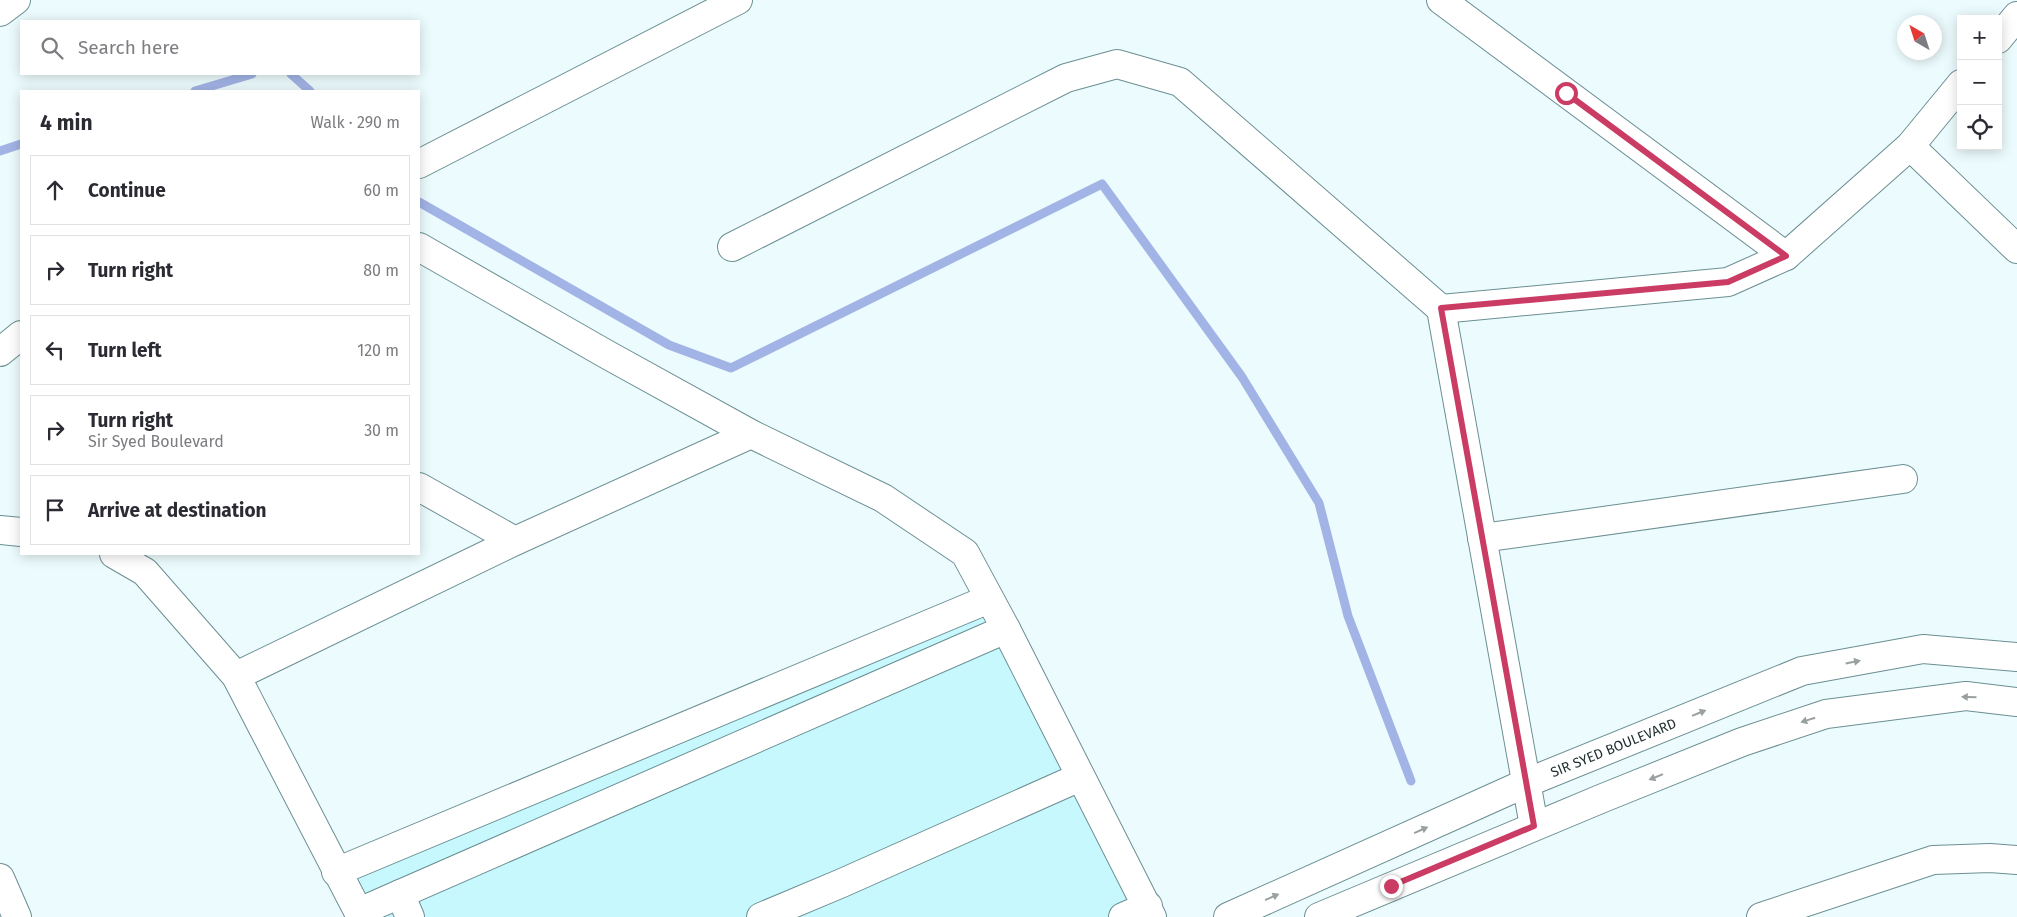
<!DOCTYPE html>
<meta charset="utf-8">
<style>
:root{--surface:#fff;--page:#f7f7f7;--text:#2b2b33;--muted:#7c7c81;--line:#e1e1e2}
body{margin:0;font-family:"Fira Sans",sans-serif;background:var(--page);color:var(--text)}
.controls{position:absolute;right:15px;top:15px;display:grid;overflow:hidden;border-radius:0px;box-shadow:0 2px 12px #0003}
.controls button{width:45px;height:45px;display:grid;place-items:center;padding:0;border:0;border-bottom:1px solid var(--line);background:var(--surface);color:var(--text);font:25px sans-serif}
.compass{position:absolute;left:1897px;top:15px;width:45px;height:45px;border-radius:50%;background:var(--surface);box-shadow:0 2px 12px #0003;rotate:321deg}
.stop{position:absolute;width:15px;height:15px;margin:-11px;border:4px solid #ca3c64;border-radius:50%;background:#fff}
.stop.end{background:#ca3c64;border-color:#fff;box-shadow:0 1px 5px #0008}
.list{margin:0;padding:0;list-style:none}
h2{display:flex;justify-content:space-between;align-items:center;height:65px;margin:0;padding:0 20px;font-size:21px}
h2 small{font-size:16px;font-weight:400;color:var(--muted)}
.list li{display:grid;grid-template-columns:32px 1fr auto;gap:15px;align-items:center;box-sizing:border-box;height:70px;margin:0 10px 10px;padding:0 10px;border:1px solid var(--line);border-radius:0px}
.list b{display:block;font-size:19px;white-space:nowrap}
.list p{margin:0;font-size:16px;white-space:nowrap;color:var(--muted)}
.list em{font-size:16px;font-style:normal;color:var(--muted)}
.icon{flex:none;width:28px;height:28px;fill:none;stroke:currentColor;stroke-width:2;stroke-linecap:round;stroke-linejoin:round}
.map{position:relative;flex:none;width:2017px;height:917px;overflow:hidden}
.search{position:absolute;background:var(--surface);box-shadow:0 2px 12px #0003;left:20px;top:20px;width:400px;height:55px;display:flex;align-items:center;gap:12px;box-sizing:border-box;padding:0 18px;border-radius:0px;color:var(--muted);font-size:19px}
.panel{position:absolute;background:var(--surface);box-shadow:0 2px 12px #0003;left:20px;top:90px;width:400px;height:465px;border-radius:0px}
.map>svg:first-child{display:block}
</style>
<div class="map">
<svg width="2017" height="917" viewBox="0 0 2017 917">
<rect width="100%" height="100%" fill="#ecfbfd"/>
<polygon fill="#c7f8fe" points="989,599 1137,917 366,917 336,872"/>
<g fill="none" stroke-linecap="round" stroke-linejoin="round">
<g stroke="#a2b3e5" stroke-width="9">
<polyline points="291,74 310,91"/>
<polyline points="195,91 252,74"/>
<polyline points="0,151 21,144"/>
<polyline points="419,202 669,345 731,368 1102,184 1242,377 1319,503 1348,616 1411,781"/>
</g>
<g stroke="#6b8f93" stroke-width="30">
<g id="minor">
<polyline points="1441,0 1786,256"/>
<polyline points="0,12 16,0"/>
<polyline points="1998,39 2017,16"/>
<polyline points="1910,146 2017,249"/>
<polyline points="419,164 738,0"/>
<polyline points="419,247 606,354 751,434 883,498 965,553 1006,629 1152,917"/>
<polyline points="732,247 1066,78 1117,64 1180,82 1441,309 1534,826"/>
<polyline points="1441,309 1728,282 1786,256 1910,146 1961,84"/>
<polyline points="0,352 21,335"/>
<polyline points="419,487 515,541"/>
<polyline points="0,530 21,532"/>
<polyline points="1482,538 1903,479"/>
<polyline points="114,554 145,572 236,676 361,917"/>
<polyline points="236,676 515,541 751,434"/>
<polyline points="336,872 989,599"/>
<polyline points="0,878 17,917"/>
<polyline points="400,894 410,917"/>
<polyline points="359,912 1006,629"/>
<polyline points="761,917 842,883 1080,777"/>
<polyline points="1123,917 1148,906"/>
<path id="s1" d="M 1228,917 L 1526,783 L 1802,671 L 1923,649 L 2017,657"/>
<polyline points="1319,917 1603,798 1742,742 1826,714 1966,696 2017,702"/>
<polyline points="1761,917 1933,860 1990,858 2017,860"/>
</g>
</g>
<use href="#minor" stroke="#fff" stroke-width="28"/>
</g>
<defs><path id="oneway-solid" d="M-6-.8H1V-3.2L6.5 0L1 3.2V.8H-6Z" transform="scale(1.25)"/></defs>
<g fill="#9aa0a1">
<use href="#oneway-solid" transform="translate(1853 662) rotate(-11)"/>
<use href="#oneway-solid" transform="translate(1969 697) rotate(-178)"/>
<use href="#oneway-solid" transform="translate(1699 713) rotate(-22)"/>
<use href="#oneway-solid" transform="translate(1808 720) rotate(162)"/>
<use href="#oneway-solid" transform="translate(1656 777) rotate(158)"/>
<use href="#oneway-solid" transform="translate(1421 830) rotate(-24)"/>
<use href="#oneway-solid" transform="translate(1272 897) rotate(-24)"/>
</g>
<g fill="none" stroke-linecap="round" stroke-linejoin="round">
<polyline stroke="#ca3c64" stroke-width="6" points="1391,886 1534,826 1441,308 1728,282 1786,256 1566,93"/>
</g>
<g text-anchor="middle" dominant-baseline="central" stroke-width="5" stroke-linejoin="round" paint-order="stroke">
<g font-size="14" fill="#1e2d2f" stroke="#ecfbfd">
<text stroke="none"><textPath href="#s1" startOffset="421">SIR SYED BOULEVARD</textPath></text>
</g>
</g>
</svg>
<div class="controls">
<button>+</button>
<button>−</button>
<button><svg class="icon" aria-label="locate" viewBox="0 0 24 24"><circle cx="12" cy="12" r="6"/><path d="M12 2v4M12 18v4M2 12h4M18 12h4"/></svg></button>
</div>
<svg class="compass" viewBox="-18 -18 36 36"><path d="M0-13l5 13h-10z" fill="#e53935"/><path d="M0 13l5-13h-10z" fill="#7c7c81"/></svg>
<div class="stop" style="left:1566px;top:93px"></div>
<div class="stop end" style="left:1391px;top:886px"></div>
<div class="search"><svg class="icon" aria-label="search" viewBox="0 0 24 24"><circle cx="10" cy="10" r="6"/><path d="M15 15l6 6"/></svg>Search here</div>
<section class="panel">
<h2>4 min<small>Walk · 290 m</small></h2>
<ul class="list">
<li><svg class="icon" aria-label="ahead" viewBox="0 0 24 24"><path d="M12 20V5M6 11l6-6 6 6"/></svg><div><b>Continue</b></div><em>60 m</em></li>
<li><svg class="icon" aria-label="right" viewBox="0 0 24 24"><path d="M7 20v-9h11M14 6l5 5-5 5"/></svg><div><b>Turn right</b></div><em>80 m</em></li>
<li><svg class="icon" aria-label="left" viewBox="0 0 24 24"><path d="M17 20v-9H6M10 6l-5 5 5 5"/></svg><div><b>Turn left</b></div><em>120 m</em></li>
<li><svg class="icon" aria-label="right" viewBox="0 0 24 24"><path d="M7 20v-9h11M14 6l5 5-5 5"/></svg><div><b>Turn right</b><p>Sir Syed Boulevard</p></div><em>30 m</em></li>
<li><svg class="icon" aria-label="arrive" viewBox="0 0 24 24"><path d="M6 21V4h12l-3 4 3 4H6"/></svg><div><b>Arrive at destination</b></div></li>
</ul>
</section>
</div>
